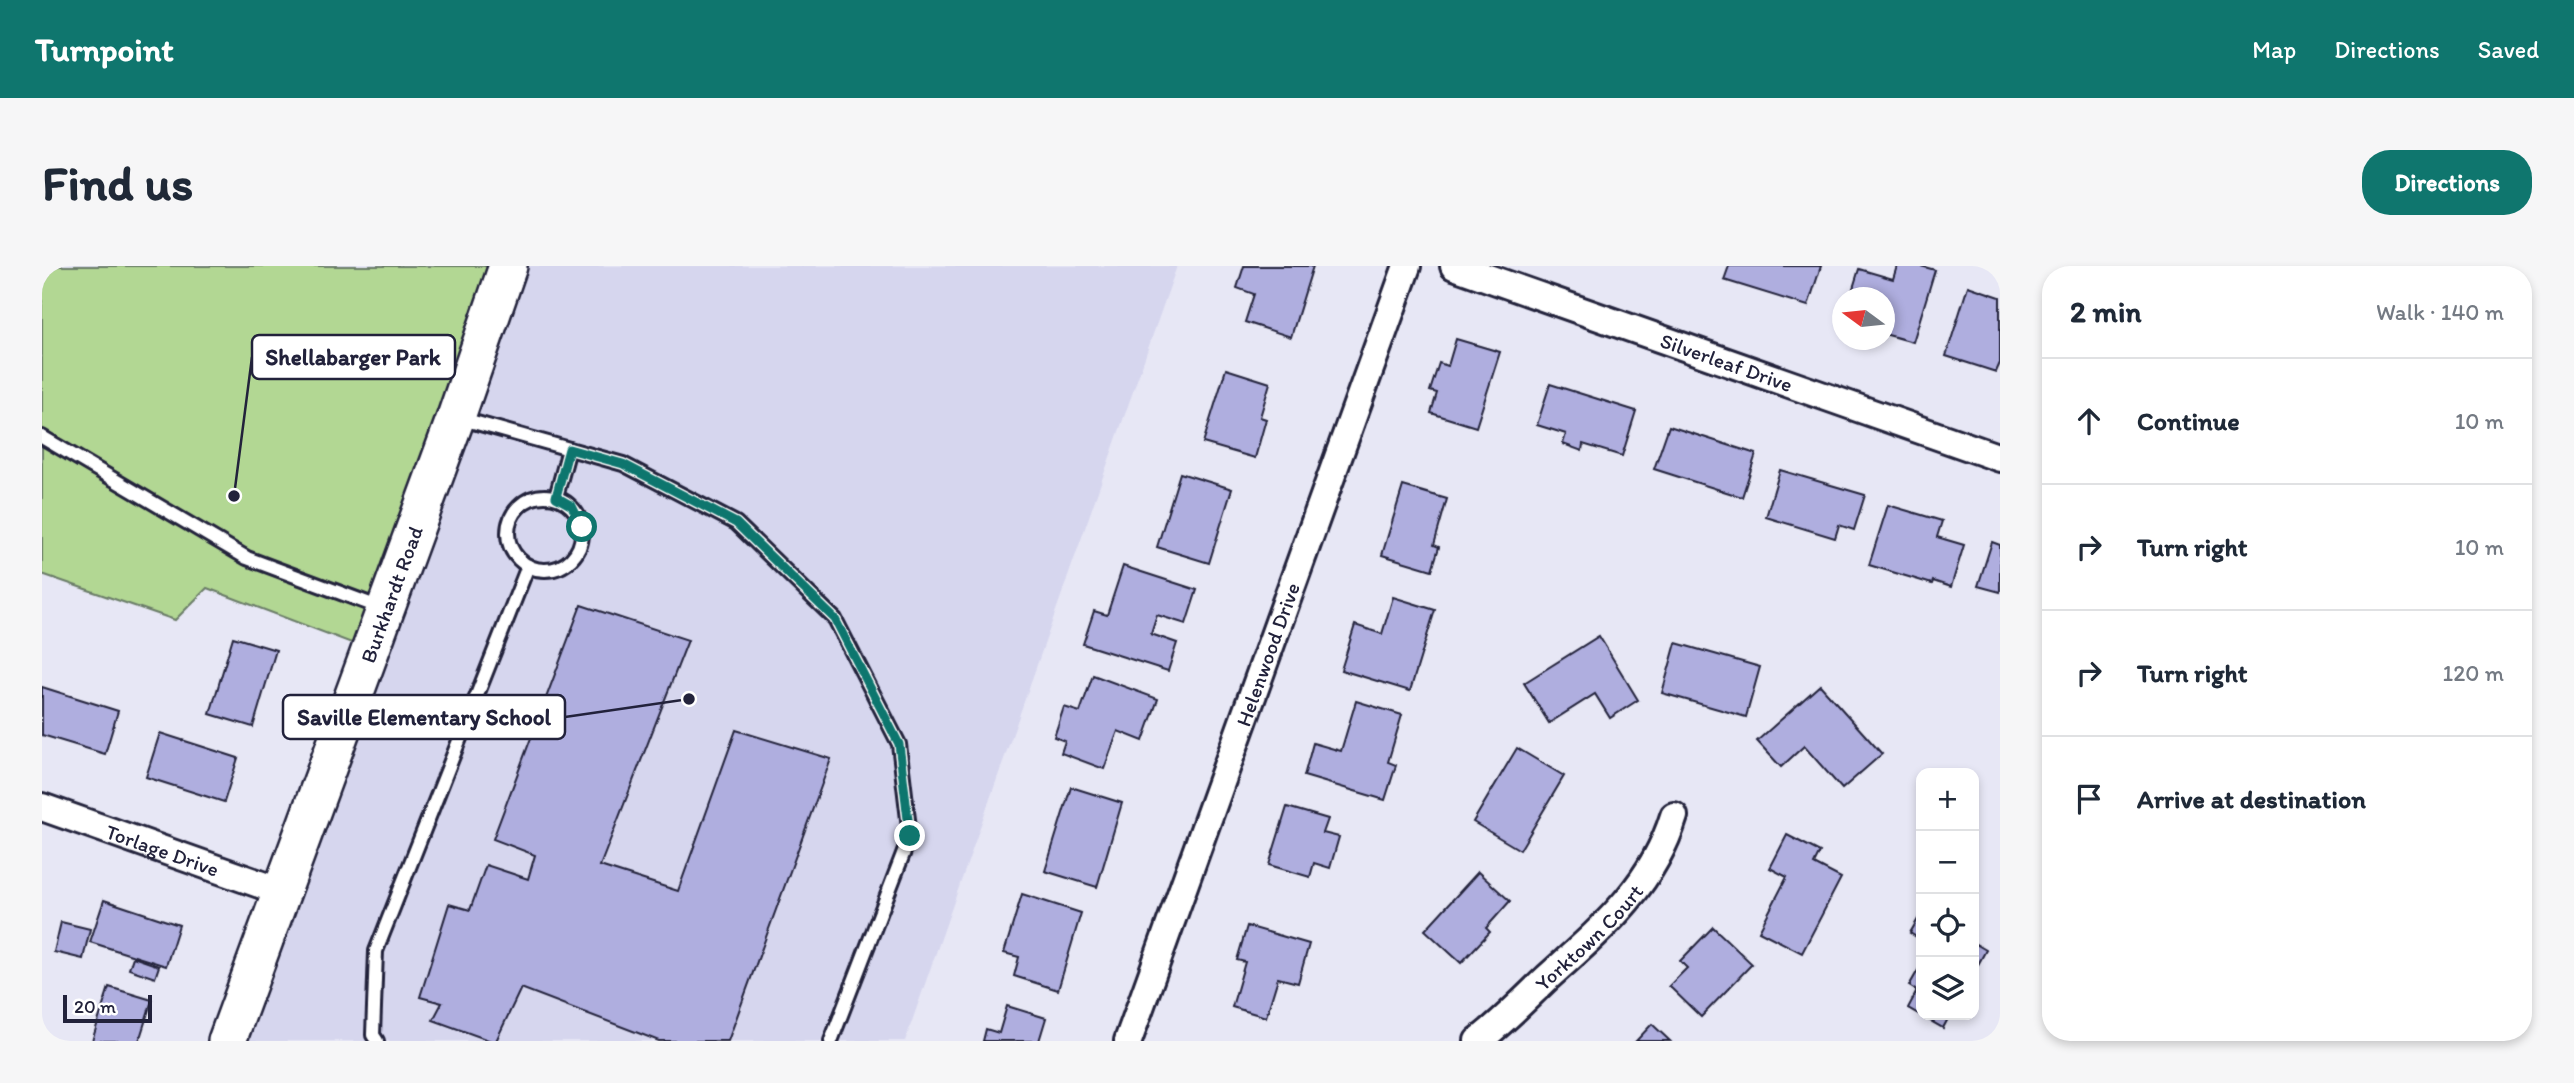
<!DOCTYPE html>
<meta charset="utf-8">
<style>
:root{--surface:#fff;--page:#f6f6f7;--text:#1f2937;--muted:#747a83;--line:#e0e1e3;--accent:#0f766e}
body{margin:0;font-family:Itim,sans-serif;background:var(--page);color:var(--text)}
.controls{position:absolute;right:21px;bottom:21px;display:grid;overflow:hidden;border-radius:14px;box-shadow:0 4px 10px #0003}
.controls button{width:63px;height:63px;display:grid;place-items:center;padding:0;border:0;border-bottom:2px solid var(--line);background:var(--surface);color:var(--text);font:35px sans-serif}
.compass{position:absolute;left:1790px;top:21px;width:63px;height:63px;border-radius:50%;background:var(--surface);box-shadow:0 4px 10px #0003;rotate:285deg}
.scale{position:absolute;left:21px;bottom:18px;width:89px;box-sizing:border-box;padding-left:7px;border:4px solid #22223b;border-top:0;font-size:19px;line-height:24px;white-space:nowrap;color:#22223b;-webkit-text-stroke:5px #fff;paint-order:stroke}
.stop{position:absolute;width:21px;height:21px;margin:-16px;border:5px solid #0f766e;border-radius:50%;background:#fff}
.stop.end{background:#0f766e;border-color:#fff;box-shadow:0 2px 7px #0008}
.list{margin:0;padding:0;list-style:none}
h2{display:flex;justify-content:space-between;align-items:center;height:91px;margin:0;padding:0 28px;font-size:30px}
h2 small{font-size:23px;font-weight:400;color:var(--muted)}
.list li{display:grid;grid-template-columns:46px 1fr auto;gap:21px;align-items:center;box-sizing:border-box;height:126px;padding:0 28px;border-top:2px solid var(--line)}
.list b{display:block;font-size:26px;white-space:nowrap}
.list em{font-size:23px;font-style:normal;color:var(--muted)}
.icon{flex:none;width:38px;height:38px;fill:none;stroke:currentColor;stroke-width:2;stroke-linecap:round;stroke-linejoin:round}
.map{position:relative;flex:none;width:1958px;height:775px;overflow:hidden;border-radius:28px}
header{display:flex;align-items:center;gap:42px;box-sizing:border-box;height:98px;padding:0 35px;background:var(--accent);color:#fff}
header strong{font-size:33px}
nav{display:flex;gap:38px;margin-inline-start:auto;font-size:24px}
.intro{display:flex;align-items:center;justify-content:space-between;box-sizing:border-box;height:168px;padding:0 42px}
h1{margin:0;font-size:49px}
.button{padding:18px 32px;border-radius:28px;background:var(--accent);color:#fff;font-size:24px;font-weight:700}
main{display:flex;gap:42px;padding:0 42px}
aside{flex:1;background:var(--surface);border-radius:28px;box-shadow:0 4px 10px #0003}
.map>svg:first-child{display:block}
</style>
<header>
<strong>Turnpoint</strong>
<nav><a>Map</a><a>Directions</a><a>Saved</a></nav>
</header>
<div class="intro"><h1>Find us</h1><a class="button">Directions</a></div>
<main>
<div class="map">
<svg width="1958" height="775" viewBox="0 0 1958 775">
<rect width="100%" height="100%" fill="#e7e7f5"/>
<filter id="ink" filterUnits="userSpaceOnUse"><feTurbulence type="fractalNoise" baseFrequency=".0143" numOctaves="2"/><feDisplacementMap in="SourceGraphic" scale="14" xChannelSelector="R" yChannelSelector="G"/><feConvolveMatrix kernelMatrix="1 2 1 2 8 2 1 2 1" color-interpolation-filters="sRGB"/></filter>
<g filter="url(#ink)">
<polygon fill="#d6d6ee" points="466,0 1135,0 863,775 185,775"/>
<polygon fill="#b2d793" stroke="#6a7c67" stroke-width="2" points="0,0 466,0 328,384 165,322 133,354 0,308"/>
<g fill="#afaedf" stroke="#22223b" stroke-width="2">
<polygon points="1202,0 1271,0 1249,71 1203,56 1212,28 1195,22"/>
<polygon points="1687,0 1779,0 1766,40 1682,14"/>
<polygon points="1855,0 1879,0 1893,4 1871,76 1842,68 1842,32 1808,32 1817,3 1851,13"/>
<polygon points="1926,20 1958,31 1958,97 1954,106 1904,90"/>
<polygon points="1414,73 1458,86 1434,161 1389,147 1395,127 1388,125 1397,97 1406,100"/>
<polygon points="1184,103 1228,117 1218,151 1224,153 1213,192 1161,177"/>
<polygon points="1508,118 1594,145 1580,190 1541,178 1540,185 1521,178 1524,168 1495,159"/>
<polygon points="1627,160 1714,188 1700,231 1612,203"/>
<polygon points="1738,204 1823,229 1812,264 1797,259 1793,272 1724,251"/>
<polygon points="1138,207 1190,223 1167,297 1115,281"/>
<polygon points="1361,220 1405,233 1392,279 1397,281 1390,304 1340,289"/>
<polygon points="1846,239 1900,255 1895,271 1922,279 1909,321 1891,315 1890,318 1827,299"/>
<polygon points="1950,276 1958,279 1958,326 1936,320"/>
<polygon points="1081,300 1155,324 1144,358 1115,349 1109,368 1135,377 1126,405 1041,378 1052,345 1065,349"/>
<polygon points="1351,331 1393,344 1368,425 1299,404 1313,359 1340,368"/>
<polygon points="539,339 646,374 558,600 636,625 694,464 789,493 686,775 617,775 479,722 454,775 449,775 391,754 400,737 378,731 407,638 428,644 444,599 486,613 493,589 451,573"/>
<polygon points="1557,370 1596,434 1568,452 1553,428 1507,457 1482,417"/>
<polygon points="191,371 234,384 211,461 168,448"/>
<polygon points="1634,377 1718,401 1704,451 1620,427"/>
<polygon points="1051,409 1116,433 1101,475 1076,465 1062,503 1019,487 1023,475 1012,471 1022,441 1038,446"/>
<polygon points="1778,419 1840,488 1800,523 1762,480 1739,501 1715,475"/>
<polygon points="0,421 76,445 63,488 0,469"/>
<polygon points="1314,435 1360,449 1346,496 1354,499 1343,534 1262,510 1271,477 1299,485"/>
<polygon points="118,467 196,492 182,536 104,511"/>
<polygon points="1475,482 1522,510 1478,584 1431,556"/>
<polygon points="1029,521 1080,537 1055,621 1003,605"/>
<polygon points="1245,541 1286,553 1281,567 1297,571 1288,602 1272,597 1268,611 1227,599"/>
<polygon points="1745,569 1778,586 1772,598 1799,612 1760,687 1717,665 1745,611 1728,602"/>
<polygon points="1436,606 1468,635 1444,662 1448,666 1419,697 1383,664"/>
<polygon points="980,628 1039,647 1016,724 972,710 977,691 962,687"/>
<polygon points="62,634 137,659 124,700 48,676"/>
<polygon points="1879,648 1879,674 1868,667"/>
<polygon points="19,656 48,663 41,693 12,686"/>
<polygon points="1205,660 1267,678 1256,717 1236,712 1224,751 1190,741 1203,696 1195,694"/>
<polygon points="1671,661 1710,698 1659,751 1627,720 1645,702 1638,695"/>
<polygon points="1932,677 1944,684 1932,706"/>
<polygon points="91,691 117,700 113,712 87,703"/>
<polygon points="1879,699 1879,749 1908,749 1901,762 1866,742 1875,725 1867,720"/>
<polygon points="67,721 110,734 97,775 50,775"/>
<polygon points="965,740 1004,752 997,775 941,775 944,763 957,767"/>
<polygon points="1610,758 1628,775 1594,775"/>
</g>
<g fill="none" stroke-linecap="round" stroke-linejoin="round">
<g stroke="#22223b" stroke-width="18">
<g id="lane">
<polyline points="417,152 581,198 694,257 793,353 857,478 868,570 789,775"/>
<polyline points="0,171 205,292 339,342"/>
<circle cx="503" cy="267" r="37"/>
<polyline points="514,231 527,183"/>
<polyline points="335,775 331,769 334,685 486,300"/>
</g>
</g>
<g stroke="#22223b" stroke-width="32">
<g id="street">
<path id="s1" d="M 1412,0 L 1958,192"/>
<path id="s2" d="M 0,541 L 240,626"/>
<path id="s3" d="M 1086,775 L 1365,0"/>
<path id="s4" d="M 1436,775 C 1460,757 1482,734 1504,713 C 1557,665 1610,622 1632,550"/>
</g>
</g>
<g stroke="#22223b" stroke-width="42">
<g id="secondary">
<path id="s5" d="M 185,775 L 414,151 L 466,0"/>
</g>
</g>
<use href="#lane" stroke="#fff" stroke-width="12"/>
<use href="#street" stroke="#fff" stroke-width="26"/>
<use href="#secondary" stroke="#fff" stroke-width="37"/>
</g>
</g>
<g fill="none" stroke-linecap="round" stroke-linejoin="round" filter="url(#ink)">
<polyline stroke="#0f766e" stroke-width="9" points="540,261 530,240 514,231 527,183 581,198 694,257 793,353 857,478 868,570"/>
</g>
<g text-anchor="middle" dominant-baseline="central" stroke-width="5" stroke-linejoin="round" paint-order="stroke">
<g font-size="21" fill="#22223b" stroke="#fff">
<text stroke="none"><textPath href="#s1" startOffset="289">Silverleaf Drive</textPath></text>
<text stroke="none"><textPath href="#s5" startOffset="476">Burkhardt Road</textPath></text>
<text stroke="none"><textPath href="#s3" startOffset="411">Helenwood Drive</textPath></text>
<text stroke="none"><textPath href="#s2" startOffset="128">Torlage Drive</textPath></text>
<text stroke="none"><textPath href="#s4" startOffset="152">Yorktown Court</textPath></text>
</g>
</g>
<path fill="none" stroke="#22223b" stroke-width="2.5" d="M192 230L210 91M647 433L523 451"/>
<g fill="#22223b" stroke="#fff" stroke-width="2.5">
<circle cx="192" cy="230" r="7"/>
<circle cx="647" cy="433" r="7"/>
</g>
<g fill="#fff" stroke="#22223b" stroke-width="2.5">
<rect x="210" y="69" width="203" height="44" rx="7"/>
<rect x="241" y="429" width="282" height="44" rx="7"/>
</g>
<g font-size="23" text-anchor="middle" font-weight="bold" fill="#22223b">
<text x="311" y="99">Shellabarger Park</text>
<text x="382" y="459">Saville Elementary School</text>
</g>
</svg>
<div class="controls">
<button>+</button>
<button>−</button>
<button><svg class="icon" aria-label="locate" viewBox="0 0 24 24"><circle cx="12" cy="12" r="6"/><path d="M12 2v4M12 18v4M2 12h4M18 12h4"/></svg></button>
<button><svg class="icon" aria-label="layers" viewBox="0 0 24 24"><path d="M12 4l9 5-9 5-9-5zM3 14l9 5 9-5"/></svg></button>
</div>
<svg class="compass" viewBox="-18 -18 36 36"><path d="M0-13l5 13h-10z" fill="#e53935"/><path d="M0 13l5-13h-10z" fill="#747a83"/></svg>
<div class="scale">20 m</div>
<div class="stop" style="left:540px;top:261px"></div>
<div class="stop end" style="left:868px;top:570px"></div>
</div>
<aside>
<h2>2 min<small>Walk · 140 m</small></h2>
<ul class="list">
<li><svg class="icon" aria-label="ahead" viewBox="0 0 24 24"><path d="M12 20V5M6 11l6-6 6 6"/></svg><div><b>Continue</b></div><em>10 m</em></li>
<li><svg class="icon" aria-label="right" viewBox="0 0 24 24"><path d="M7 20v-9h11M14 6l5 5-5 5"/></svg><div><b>Turn right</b></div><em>10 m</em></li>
<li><svg class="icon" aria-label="right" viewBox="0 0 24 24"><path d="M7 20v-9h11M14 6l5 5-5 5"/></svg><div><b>Turn right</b></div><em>120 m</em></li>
<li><svg class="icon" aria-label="arrive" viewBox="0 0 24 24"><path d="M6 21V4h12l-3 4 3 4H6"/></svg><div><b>Arrive at destination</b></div></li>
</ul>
</aside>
</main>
